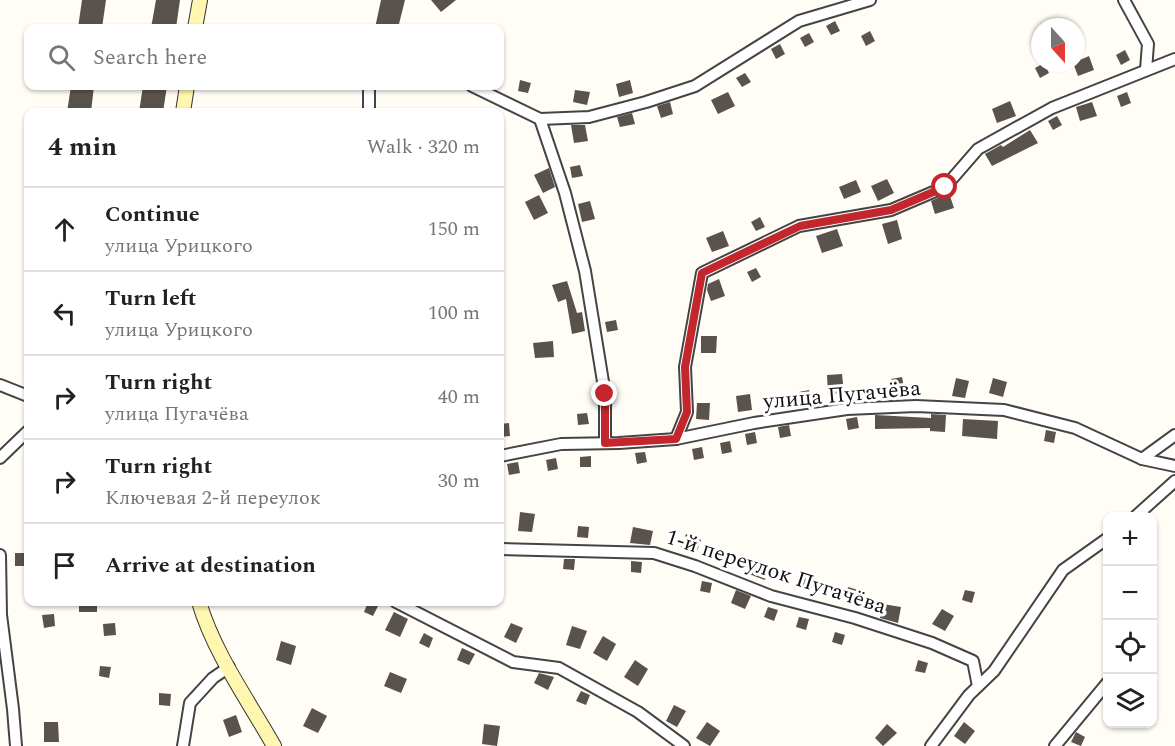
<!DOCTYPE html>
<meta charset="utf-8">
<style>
:root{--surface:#fff;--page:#f6f6f6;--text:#222;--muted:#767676;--line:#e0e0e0}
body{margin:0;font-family:Spectral,serif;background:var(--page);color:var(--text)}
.controls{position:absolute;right:18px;bottom:18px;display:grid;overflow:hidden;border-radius:12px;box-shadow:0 2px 4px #0004}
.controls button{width:54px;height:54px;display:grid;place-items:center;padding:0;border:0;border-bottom:2px solid var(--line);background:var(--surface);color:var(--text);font:30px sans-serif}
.compass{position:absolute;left:1031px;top:18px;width:54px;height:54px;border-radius:50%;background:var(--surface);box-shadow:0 2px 4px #0004;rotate:159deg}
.stop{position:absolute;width:18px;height:18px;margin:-14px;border:4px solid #c4262e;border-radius:50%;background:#fff}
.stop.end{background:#c4262e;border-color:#fff;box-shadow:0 2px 6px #0008}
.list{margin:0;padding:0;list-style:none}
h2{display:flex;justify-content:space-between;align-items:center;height:78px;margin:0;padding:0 24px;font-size:26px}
h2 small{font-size:20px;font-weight:400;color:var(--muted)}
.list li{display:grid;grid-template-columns:39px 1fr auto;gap:18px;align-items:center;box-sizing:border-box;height:84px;padding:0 24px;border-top:2px solid var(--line)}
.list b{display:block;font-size:22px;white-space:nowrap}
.list p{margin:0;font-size:20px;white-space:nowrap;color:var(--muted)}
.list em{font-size:20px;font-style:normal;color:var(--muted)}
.icon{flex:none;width:33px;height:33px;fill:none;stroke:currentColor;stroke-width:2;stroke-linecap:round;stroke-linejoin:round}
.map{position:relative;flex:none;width:1175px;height:746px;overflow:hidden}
.search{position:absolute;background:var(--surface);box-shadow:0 2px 4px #0004;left:24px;top:24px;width:480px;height:66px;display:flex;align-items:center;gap:15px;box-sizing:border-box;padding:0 21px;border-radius:12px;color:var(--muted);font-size:22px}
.panel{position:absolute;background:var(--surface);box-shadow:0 2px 4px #0004;left:24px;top:108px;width:480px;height:498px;border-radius:12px}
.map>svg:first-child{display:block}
</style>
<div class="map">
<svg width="1175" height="746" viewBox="0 0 1175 746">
<rect width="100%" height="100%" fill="#fffdf5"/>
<g fill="#5a524d">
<polygon points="82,0 106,0 102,28 78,28"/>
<polygon points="156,0 180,0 176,28 151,28"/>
<polygon points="381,0 405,0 398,28 375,28"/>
<polygon points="431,0 456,0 441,12"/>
<polygon points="835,21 840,31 831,35 826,26"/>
<polygon points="870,31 875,41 866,46 861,36"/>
<polygon points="809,33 814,42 805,47 800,38"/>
<polygon points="780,44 785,54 776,59 771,49"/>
<polygon points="1125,50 1130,60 1121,65 1116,55"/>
<polygon points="1089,56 1094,70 1078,76 1073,63"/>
<polygon points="1044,63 1049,73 1040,78 1035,68"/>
<polygon points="745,73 751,82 742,87 736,78"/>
<polygon points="520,80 531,83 528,93 518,91"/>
<polygon points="630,80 633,93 619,97 616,84"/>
<polygon points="71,86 94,86 91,112 67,112"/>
<polygon points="143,86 167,86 163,112 139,112"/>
<polygon points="575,90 590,92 587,105 573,102"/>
<polygon points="728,92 735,106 718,114 711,100"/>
<polygon points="1127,92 1131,103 1121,107 1117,96"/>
<polygon points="1010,101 1016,116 997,123 992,109"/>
<polygon points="670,102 673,114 661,118 657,106"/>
<polygon points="1092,102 1097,116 1080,121 1076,107"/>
<polygon points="632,113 635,124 620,127 617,117"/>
<polygon points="1057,116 1062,125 1053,130 1048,121"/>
<polygon points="571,125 585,125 588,141 574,143"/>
<polygon points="1030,130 1038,143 992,166 985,154 1001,145 1003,147"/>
<polygon points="580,165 583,176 572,178 570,167"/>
<polygon points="549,168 555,187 543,193 534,175"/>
<polygon points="887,179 894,193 878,201 871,186"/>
<polygon points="856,180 861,192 844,199 839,187"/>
<polygon points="949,193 954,208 935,214 931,201"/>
<polygon points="539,195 548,213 534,220 525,202"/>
<polygon points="590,201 595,219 582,222 578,204"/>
<polygon points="760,217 765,227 756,231 751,222"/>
<polygon points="897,220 902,239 888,244 882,224"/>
<polygon points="837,229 843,246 822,253 816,236"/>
<polygon points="723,231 729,246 712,252 706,238"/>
<polygon points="756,268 761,277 752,282 747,272"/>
<polygon points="719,279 725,296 711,301 707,290 708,284"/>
<polygon points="567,281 577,313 582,312 585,331 572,334 566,299 558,302 552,285"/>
<polygon points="616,320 618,330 607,332 605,322"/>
<polygon points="701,336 717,336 716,353 701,353"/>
<polygon points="553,341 554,357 535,358 533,343"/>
<polygon points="842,374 844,393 828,395 827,375"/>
<polygon points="902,377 904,388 893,389 891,379"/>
<polygon points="956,378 969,381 965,398 952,396"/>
<polygon points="993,378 1007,382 1003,397 989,393"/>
<polygon points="809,390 811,401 801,403 799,392"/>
<polygon points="750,394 752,410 738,412 736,396"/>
<polygon points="697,403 710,403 709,420 696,419"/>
<polygon points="587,413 589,424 578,425 577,414"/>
<polygon points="931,414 946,415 945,432 930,431 930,428 875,429 875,415 931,418"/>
<polygon points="857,417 859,428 848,430 846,419"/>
<polygon points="963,419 998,421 997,439 962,436"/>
<polygon points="509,423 510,436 500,437 500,424"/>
<polygon points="789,425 791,436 780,438 778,427"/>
<polygon points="1046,430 1056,432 1054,443 1044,441"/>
<polygon points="755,432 757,443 747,445 745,434"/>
<polygon points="730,441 732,452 722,454 720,443"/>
<polygon points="702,447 704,458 694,460 692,449"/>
<polygon points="645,452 647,462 637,464 635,453"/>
<polygon points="591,456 591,467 580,467 580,457"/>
<polygon points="556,458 558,469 548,471 546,460"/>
<polygon points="518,462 520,473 509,475 507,464"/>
<polygon points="520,512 535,514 532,532 518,531"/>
<polygon points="578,526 589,527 588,538 577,537"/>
<polygon points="633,527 653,531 650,545 630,543"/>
<polygon points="686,534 701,540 696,553 681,547"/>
<polygon points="719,551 729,553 726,564 716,561"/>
<rect x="15" y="553" width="12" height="13"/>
<polygon points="564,559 575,559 574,570 563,569"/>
<polygon points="755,559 771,565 765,580 749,574"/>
<polygon points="631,561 642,562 641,573 631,572"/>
<polygon points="804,578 814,581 811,591 801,588"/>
<polygon points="702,581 712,583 710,593 700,591"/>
<polygon points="848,587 858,590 855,601 845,598"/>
<polygon points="736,590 751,596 745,609 731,603"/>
<polygon points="965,590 975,592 972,603 962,600"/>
<rect x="79" y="602" width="18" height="10"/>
<polygon points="368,602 378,606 373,616 364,612"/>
<polygon points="883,604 901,607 898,623 880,618"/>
<polygon points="768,607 778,610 774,621 764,617"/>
<polygon points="942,609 954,616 945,631 932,624"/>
<polygon points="394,612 408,619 400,637 385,630"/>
<polygon points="54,614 55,626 44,628 42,615"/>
<polygon points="799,617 809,619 806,630 796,627"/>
<polygon points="115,623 116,635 104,636 103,624"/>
<polygon points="511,623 523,628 516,643 504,637"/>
<polygon points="572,626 587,631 580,649 566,645"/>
<polygon points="835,632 845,635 842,645 832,642"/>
<polygon points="424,633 433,638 429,648 419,643"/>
<polygon points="603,636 616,644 607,661 593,653"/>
<polygon points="281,641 296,646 291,665 276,660"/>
<polygon points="462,648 475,654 469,665 457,660"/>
<polygon points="635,660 648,669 638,686 624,677"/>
<polygon points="918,660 928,663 925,673 915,671"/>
<polygon points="100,666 111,667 109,678 99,676"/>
<polygon points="390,672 407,679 401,693 384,686"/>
<polygon points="539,673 554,677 548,690 534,683"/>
<polygon points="581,691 590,695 586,705 576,701"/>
<polygon points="159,693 171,694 170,706 159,705"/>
<polygon points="674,705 686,711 677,727 666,721"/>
<polygon points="312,708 327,716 318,733 303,726"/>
<polygon points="236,715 242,732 229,737 223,720"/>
<polygon points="44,722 58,722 59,742 44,742"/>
<polygon points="707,722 720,731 710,746 696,738"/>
<polygon points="964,722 975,731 965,744 954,736"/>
<polygon points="484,724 500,726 497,746 482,744"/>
<polygon points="887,724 897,733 883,746 875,738"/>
<polygon points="1076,732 1085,737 1081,746 1071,742"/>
</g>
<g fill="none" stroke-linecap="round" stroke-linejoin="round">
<g stroke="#444" stroke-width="14">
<g id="street">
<polyline points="1124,0 1148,44 1146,70"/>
<polyline points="369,86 369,112"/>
<polyline points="472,86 540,119 589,117 646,102 695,86 799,21 870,0"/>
<polyline points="540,119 565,193 585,271 605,394 605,443"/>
<polyline points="0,385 28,396"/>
<polyline points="676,439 687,412 685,367 702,273 799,226 891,210 945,187 978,149 1052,108 1175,59"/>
<polyline points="500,456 561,444 619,443 676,439 754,423 847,409 916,406 1004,410 1075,428 1142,459 1175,435"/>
<polyline points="0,458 28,431"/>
<polyline points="1142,459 1175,466"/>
<polyline points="1136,516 1175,481"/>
<polyline points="500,549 654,553 695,566 771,596 855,618 932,643 973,661 978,686"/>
<polyline points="0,555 1,615 13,709 16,746"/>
<polyline points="396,602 513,662 559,668 638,712 684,746"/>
<polyline points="183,746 190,703 213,678 229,667"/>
<polyline points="931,746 969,695 994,671 1063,570 1108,538"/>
<polyline points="1055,746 1108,682"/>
</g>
</g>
<g stroke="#333" stroke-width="16">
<g id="secondary">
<polyline points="195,28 200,0"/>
<polyline points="183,112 187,86"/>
<path d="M 199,602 C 214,653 248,700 274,746"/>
</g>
</g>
<use href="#street" stroke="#fff" stroke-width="10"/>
<use href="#secondary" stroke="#fff6b0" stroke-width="14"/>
</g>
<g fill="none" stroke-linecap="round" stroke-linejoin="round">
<polyline stroke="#c4262e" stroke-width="8" points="605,394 605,443 676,439 687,412 685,367 702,273 800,226 891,210 945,187"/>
</g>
<g text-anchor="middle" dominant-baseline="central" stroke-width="6" stroke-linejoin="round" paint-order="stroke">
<g font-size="22" fill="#111" stroke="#fff">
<text transform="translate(842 395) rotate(-5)">улица Пугачёва</text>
<text transform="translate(776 572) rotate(18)">1-й переулок Пугачёва</text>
</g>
</g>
</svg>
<div class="controls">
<button>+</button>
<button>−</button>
<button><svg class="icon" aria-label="locate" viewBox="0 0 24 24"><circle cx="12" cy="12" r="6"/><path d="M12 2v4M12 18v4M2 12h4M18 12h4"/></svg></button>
<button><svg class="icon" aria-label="layers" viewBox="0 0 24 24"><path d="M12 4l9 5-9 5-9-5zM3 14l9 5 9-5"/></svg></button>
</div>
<svg class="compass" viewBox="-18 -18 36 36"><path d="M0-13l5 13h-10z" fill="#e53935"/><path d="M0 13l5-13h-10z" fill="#767676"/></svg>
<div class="stop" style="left:945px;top:187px"></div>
<div class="stop end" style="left:605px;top:394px"></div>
<div class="search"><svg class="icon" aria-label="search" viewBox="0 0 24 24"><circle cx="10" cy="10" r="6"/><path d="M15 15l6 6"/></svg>Search here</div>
<section class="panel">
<h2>4 min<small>Walk · 320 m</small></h2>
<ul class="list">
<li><svg class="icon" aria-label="ahead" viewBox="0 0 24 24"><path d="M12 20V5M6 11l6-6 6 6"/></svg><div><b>Continue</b><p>улица Урицкого</p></div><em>150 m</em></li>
<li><svg class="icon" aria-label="left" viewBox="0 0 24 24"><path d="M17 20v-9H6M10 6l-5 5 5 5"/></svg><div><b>Turn left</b><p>улица Урицкого</p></div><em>100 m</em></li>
<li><svg class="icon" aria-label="right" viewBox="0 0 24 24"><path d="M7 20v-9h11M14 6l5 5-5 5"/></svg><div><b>Turn right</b><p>улица Пугачёва</p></div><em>40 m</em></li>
<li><svg class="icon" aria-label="right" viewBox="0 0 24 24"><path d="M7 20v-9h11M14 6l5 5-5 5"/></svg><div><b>Turn right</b><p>Ключевая 2-й переулок</p></div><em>30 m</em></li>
<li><svg class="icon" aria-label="arrive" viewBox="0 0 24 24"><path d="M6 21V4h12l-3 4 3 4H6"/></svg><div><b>Arrive at destination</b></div></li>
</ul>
</section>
</div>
